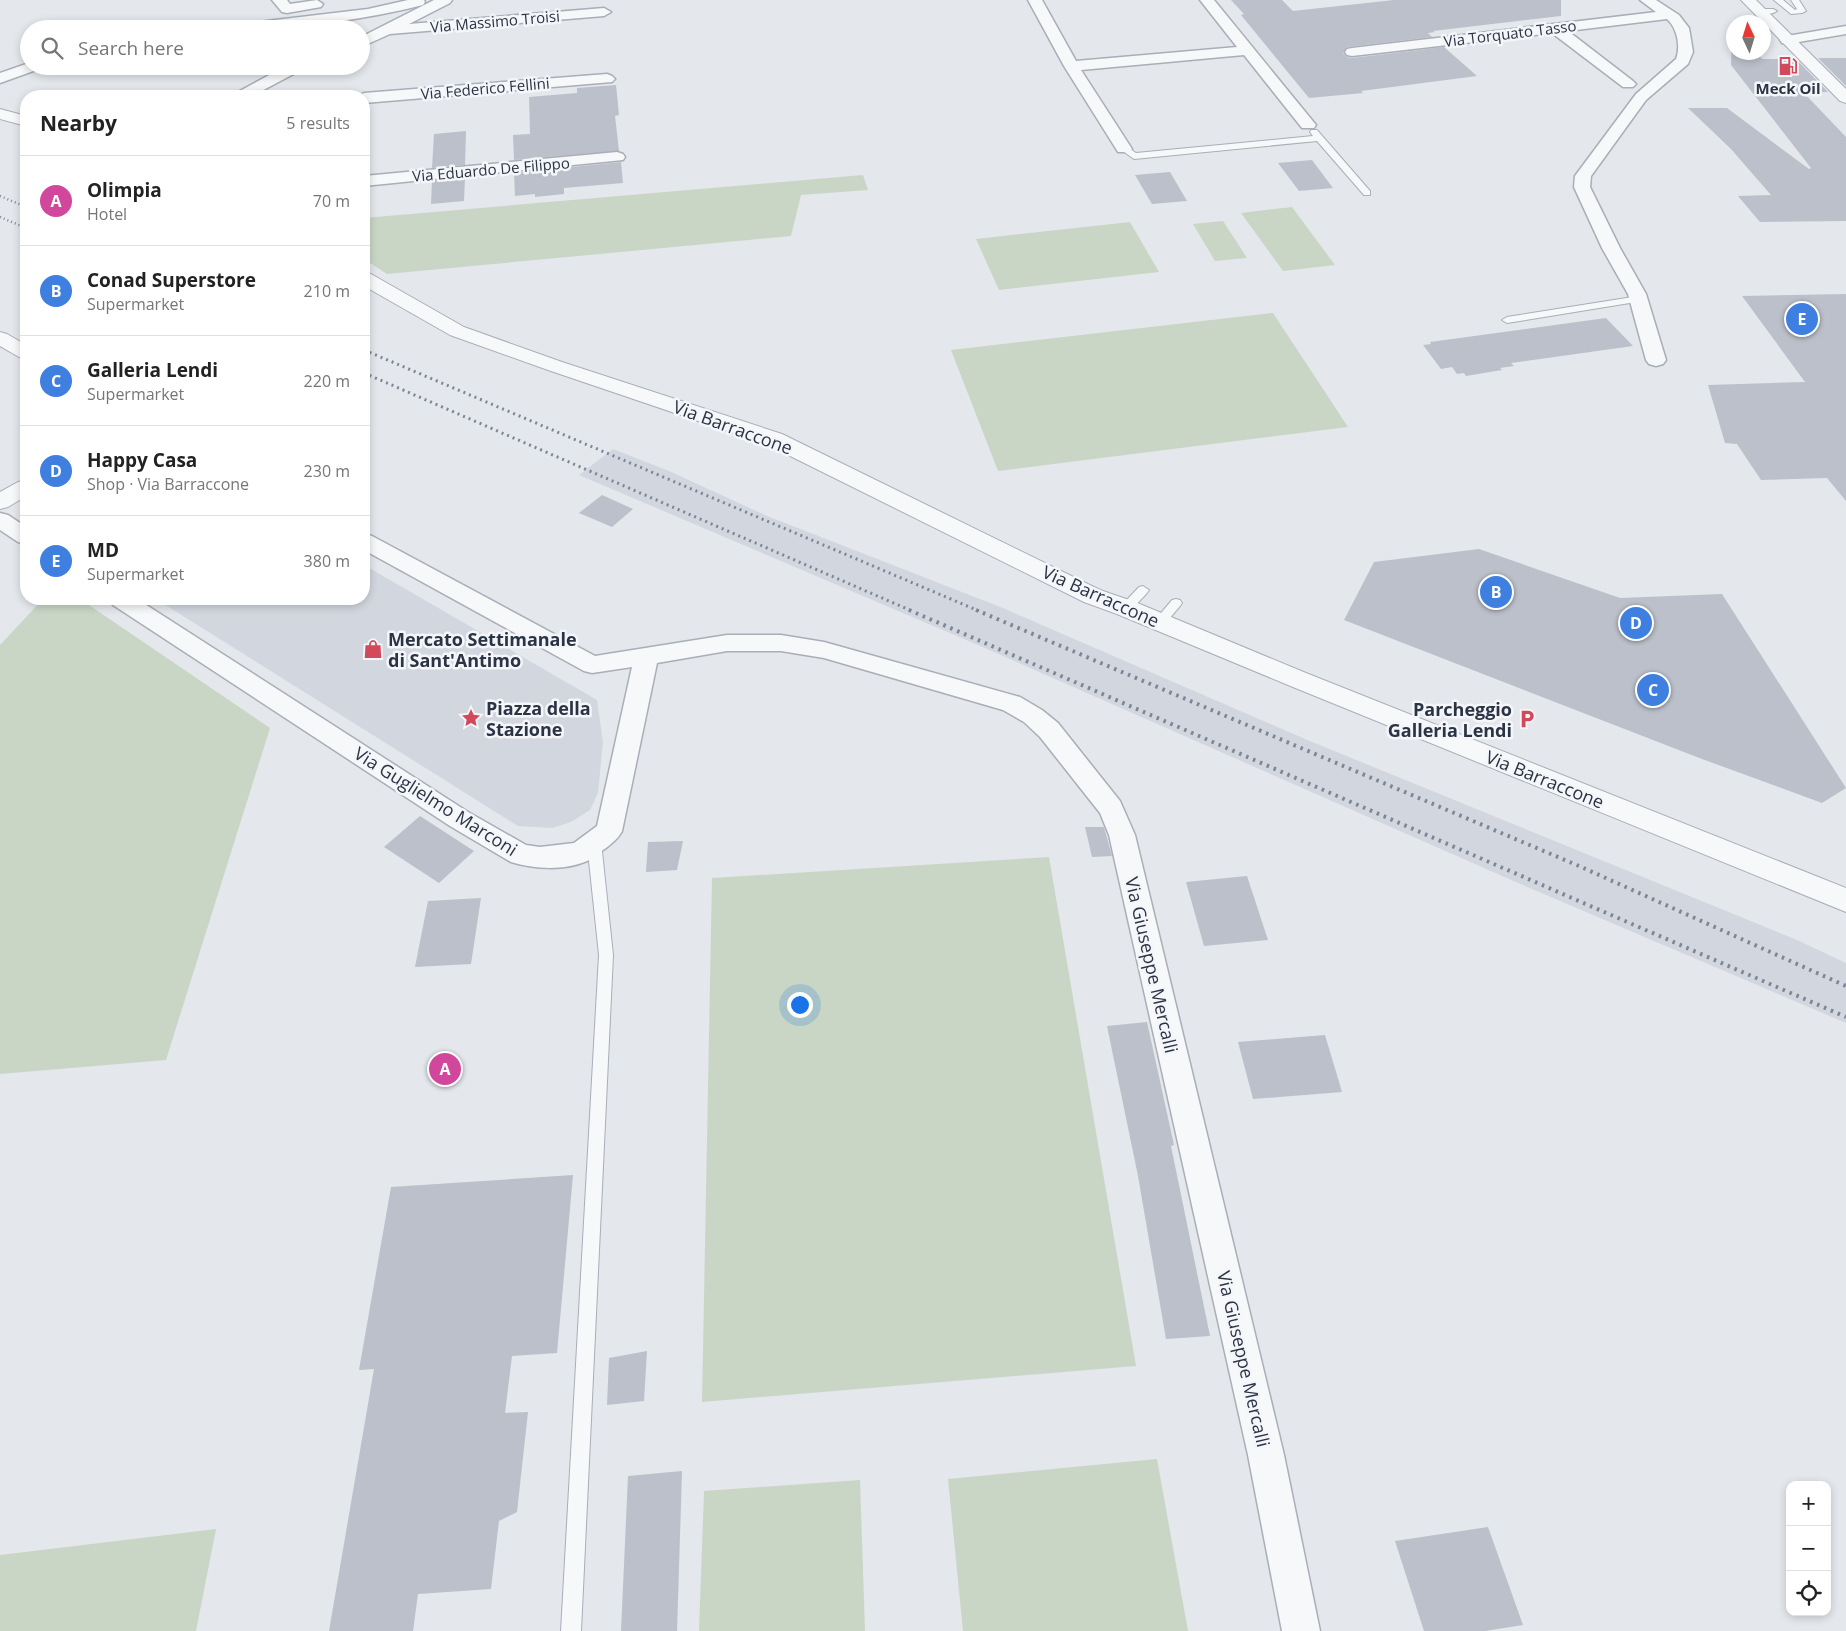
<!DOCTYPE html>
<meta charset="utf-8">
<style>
:root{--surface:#fff;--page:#f2f2f2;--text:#222;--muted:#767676;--line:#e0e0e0;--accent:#d1495b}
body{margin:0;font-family:"Open Sans",sans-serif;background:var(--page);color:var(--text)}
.controls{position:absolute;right:15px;bottom:15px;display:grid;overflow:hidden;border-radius:10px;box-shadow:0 2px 8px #0003}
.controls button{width:45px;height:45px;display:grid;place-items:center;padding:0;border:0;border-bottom:1px solid var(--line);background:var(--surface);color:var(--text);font:25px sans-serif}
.compass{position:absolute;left:1726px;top:15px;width:45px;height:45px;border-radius:50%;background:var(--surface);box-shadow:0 2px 8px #0003;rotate:356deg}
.you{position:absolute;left:799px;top:1004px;width:18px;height:18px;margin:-12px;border:4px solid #fff;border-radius:50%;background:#1a73e8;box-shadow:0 0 0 8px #1a73e833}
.badge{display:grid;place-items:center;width:32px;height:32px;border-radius:50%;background:var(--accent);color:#fff;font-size:16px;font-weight:700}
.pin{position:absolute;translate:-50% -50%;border:2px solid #fff;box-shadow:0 1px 5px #0006}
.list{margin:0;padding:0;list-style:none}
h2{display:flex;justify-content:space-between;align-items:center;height:65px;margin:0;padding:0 20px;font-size:21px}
h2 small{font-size:16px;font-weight:400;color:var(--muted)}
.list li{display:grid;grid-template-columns:32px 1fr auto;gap:15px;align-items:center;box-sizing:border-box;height:90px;padding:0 20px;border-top:1px solid var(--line)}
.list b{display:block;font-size:19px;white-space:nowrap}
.list p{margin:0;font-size:16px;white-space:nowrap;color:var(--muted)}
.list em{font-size:16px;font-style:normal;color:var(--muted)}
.icon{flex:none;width:28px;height:28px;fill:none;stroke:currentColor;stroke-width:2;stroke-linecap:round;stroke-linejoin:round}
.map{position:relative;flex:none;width:1846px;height:1631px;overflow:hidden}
.search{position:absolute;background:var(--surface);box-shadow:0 2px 8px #0003;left:20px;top:20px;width:350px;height:55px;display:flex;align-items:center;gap:12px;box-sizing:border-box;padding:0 18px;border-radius:28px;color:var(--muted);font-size:19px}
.panel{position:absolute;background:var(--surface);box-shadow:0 2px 8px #0003;left:20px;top:90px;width:350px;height:515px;border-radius:20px}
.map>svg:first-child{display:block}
</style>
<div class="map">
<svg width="1846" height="1631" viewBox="0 0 1846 1631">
<rect width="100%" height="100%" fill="#e4e7ec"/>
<g fill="#d2d6de">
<polygon points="613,449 669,471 767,516 1003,608 1305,739 1797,940 1846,963 1846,1023 1525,886 978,645 579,475"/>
<polygon points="364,565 597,700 603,742 598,793 590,810 571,822 552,828 518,826 156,599 364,599"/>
</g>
<g fill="#c9d6c5">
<polygon points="863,175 868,190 801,195 791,236 387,274 364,259 364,218"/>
<polygon points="1292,207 1335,265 1283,271 1241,213"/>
<polygon points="1223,221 1247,258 1215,261 1193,224"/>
<polygon points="1130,222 1159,272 999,290 976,239"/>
<polygon points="1273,313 1348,427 998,471 951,350"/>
<polygon points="43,599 80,599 270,728 166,1060 0,1074 0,645"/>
<polygon points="1049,857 1136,1366 702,1402 712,878"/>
<polygon points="1157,1459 1188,1631 963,1631 948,1479"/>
<polygon points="860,1480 865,1631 699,1631 704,1491"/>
<polygon points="216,1529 196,1631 0,1631 0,1555"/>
</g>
<g fill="#bbc0ca">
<polygon points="1231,0 1282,0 1293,11 1394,0 1561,0 1561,16 1433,31 1435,32 1428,33 1432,37 1347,47 1343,53 1347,57 1352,58 1444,47 1477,76 1361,91 1363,93 1309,98 1241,15 1244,14"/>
<polygon points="1732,25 1734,52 1756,52 1762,59 1796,59 1828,92 1804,93 1846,137 1846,221 1760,222 1738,196 1771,195 1731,149 1688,108 1727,108 1809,169 1811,168 1731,65"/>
<polygon points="1818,58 1846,58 1846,86"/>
<polygon points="616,85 619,115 615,116 619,151 514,160 513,135 530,134 529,97 577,93 577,88"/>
<polygon points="466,131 465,165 432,168 434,134"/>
<polygon points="1312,160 1333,188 1299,191 1278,163"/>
<polygon points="621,162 623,183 564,188 564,194 535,197 535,194 515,196 514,173"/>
<polygon points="1170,172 1187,201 1152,204 1135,175"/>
<polygon points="465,178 464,201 431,204 432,181"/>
<polygon points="1846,294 1846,501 1827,478 1761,480 1737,444 1725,443 1708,385 1805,382 1742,296"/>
<polygon points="1606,318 1633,346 1511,363 1514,366 1500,368 1502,370 1466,376 1464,373 1457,374 1452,367 1441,369 1423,345 1431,344 1430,342"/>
<polygon points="602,495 633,509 612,527 579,513"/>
<polygon points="1479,549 1620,598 1722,594 1846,788 1822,803 1702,759 1344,620 1374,562"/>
<polygon points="420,816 474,851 439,883 384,847"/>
<polygon points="1085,827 1104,827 1112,856 1092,857"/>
<polygon points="683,841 677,870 646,872 648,842"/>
<polygon points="1247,876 1268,940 1204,946 1186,882"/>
<polygon points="481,898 471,964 415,967 428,901"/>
<polygon points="1147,1022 1174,1145 1171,1146 1210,1336 1166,1339 1138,1176 1107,1026"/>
<polygon points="1325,1035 1342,1092 1253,1099 1238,1042"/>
<polygon points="573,1175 557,1353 512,1356 505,1413 528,1412 517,1512 499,1521 491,1589 418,1594 413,1631 329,1631 374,1369 359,1370 391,1187"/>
<polygon points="647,1351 644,1401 607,1405 609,1358"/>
<polygon points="682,1471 677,1631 621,1631 628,1476"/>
<polygon points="1488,1527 1523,1625 1485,1631 1424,1631 1395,1541"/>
</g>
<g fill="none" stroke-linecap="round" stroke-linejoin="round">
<g stroke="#a9aeb7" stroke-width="2">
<g id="service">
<polygon points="1774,0 1783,0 1795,10 1797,9 1791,0 1799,0 1806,11 1802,13 1791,14"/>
<path d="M 1756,9 L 1773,9 L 1777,11 C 1772,15 1760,15 1755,11 Z"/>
<polygon points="1311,130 1317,130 1370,191 1370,195 1364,195 1317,141 1134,159 1120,149 1127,147 1136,153 1313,136 1310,132"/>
<polygon points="1639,296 1644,299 1642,301 1507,323 1502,320 1507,317"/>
<polygon points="1143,586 1149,590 1147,593 1130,611 1122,611 1120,608 1122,605 1139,587"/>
<polygon points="1176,599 1180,600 1182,603 1180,606 1164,625 1156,625 1154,622 1156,619 1172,600"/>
<polygon points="594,836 599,838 601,842 613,955 581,1631 561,1631 599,955 587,842 589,838"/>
</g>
</g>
<g stroke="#a9aeb7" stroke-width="3">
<g id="minor">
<polygon points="272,0 287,0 290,4 317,0 323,4 321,7 287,13 282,12"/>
<path d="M 408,0 L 424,0 L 425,2 L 423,5 C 359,21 293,29 227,29 L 234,25 L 368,9 Z"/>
<polygon points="434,0 452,0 450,3 409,24 604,8 611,12 604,16 390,34 361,47 361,37"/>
<polygon points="1028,0 1042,0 1076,61 1237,47 1200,0 1214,0 1316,125 1314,128 1302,128 1244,55 1081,70 1132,149 1130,152 1118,152 1064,66"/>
<path d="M 1640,0 L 1656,0 L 1679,15 L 1689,28 L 1693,52 L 1688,64 L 1646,100 L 1591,176 L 1590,187 L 1620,248 L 1646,294 L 1666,360 L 1663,364 L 1656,366 L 1649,364 L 1646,360 L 1628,294 L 1602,248 L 1574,187 L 1575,176 L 1636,94 L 1676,59 C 1681,46 1677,28 1667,19 L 1568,31 L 1633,81 L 1636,84 L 1633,87 L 1623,87 L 1552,33 L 1352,56 L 1347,55 L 1345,52 L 1347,49 L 1352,48 L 1656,12 Z"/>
<polygon points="1846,26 1846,34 1787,44 1782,43 1780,40 1782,37 1787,36"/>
<polygon points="29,63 29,66 41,66 39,69 0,83 0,73"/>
<polygon points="286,66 305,66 303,69 252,96 233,96 236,93"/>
<polygon points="607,74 612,76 615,79 612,82 364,103 364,96 358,96 364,93"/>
<polygon points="617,152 623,154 625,157 623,160 364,186 364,176"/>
<polygon points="0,513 8,515 26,527 26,544 18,542 0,530"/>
<path d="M 364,534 L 372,536 L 595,656 L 727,635 L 781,635 L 824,642 L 1020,697 L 1042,710 L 1058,723 L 1120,801 L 1135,835 L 1284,1455 L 1320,1631 L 1282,1631 L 1248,1455 L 1109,835 L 1100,813 L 1040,737 L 1024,722 L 1003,710 L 824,658 L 781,651 L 727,651 L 657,663 L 622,831 C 618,839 613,842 606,848 C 600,852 594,858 587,861 C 564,871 534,869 511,862 L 450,826 L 113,605 L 110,599 L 137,599 L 468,812 L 526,845 L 540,847 L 574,843 L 597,826 L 632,667 L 592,673 L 584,671 L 364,550 Z"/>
</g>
</g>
<g stroke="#a9aeb7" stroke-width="2">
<g id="tertiary">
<polygon points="1741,0 1756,0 1846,89 1846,103 1840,101"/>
<polygon points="0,109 26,116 26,126 0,119"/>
<polygon points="364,272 371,274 464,327 562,362 782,434 1100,590 1135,602 1306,673 1846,888 1846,912 1288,685 1117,614 1084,602 766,444 548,370 450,335 364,286"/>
<polygon points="0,332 7,334 26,345 26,359 19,357 0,346"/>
<polygon points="26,480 26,496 8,507 0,509 0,492 18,482"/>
</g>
</g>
<use href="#service" fill="#f7f8fa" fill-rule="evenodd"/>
<use href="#minor" fill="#f7f8fa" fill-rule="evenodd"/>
<use href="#tertiary" fill="#f7f8fa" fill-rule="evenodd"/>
<g stroke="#7d8696" stroke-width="2.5" stroke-dasharray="1 3" stroke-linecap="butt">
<polyline points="0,196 26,207"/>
<polyline points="0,217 26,228"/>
</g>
<g stroke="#7d8696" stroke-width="3" stroke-dasharray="2 4" stroke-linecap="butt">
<polyline points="364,350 979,611"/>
<polyline points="364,373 912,611"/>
</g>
<g stroke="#7d8696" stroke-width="4" stroke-dasharray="2.5 5" stroke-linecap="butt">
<polyline points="909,610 1846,1017"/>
<polyline points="976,610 1579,866 1846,986"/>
</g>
</g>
<defs>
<g id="fuel-bare" transform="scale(1.5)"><path d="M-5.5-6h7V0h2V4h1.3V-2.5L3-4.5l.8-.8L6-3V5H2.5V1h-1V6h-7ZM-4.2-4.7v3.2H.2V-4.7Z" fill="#d1495b" stroke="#f4f6f9" stroke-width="2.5" paint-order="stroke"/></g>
<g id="shop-bare" transform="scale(1.5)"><path d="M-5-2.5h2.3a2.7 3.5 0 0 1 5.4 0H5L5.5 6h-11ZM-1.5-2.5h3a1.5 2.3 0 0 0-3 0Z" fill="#d1495b" stroke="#f4f6f9" stroke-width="2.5" paint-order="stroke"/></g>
<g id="sight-bare" transform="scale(1.5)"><path d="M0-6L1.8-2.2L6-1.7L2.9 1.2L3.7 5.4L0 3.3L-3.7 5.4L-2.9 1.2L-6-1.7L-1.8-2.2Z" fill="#d1495b" stroke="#f4f6f9" stroke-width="2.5" paint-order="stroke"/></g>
<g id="parking-bare" transform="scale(1.5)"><path d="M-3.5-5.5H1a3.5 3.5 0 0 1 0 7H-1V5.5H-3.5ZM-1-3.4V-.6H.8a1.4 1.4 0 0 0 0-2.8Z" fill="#d1495b" stroke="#f4f6f9" stroke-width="2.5" paint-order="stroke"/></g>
</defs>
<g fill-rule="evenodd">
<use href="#fuel-bare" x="1788" y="66"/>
<use href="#shop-bare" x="373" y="649"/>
<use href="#sight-bare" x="471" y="718"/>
<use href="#parking-bare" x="1527" y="719"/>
</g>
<g text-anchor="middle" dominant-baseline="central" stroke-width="5" stroke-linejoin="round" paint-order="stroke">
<g font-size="15" fill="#2b3445" stroke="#f4f6f9">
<text transform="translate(495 21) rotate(-5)">Via Massimo Troisi</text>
<text transform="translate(1510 33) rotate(-7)">Via Torquato Tasso</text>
<text transform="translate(485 88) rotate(-5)">Via Federico Fellini</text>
<text transform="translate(491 169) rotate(-5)">Via Eduardo De Filippo</text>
</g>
<g font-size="15" font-weight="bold" fill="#2b3445" stroke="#f4f6f9">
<text x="1788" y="88">Meck Oil</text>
</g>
<g font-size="18" fill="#2b3445" stroke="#f4f6f9">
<text transform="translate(733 427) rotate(20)">Via Barraccone</text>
<text transform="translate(1101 596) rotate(24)">Via Barraccone</text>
<text transform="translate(1545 779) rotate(22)">Via Barraccone</text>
<text transform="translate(436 801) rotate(32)">Via Guglielmo Marconi</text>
<text transform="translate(1152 965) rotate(77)">Via Giuseppe Mercalli</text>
<text transform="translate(1244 1359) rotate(77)">Via Giuseppe Mercalli</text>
</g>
<g font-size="18" font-weight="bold" fill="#2b3445" stroke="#f4f6f9" text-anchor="start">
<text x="388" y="639">Mercato Settimanale<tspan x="388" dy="21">di Sant'Antimo</tspan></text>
<text x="486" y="708">Piazza della<tspan x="486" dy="21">Stazione</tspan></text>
<text x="1512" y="709" text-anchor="end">Parcheggio<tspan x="1512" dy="21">Galleria Lendi</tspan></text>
</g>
</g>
</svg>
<div class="controls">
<button>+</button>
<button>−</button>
<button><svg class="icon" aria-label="locate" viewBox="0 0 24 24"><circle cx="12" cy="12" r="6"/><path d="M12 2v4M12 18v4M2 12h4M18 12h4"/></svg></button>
</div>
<svg class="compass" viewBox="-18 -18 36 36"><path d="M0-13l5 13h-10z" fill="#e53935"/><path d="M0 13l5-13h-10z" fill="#767676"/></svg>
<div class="you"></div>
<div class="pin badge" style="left:445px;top:1069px;background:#d1479c">A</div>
<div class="pin badge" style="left:1496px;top:592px;background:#3f7fe0">B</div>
<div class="pin badge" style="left:1653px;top:690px;background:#3f7fe0">C</div>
<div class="pin badge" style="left:1636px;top:623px;background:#3f7fe0">D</div>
<div class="pin badge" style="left:1802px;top:319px;background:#3f7fe0">E</div>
<div class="search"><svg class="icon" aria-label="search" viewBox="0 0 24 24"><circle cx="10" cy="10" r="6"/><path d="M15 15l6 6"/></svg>Search here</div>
<section class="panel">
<h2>Nearby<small>5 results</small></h2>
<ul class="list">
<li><span class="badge" style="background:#d1479c">A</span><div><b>Olimpia</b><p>Hotel</p></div><em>70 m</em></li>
<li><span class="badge" style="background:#3f7fe0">B</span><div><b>Conad Superstore</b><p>Supermarket</p></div><em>210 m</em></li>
<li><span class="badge" style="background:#3f7fe0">C</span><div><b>Galleria Lendi</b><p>Supermarket</p></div><em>220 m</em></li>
<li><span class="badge" style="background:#3f7fe0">D</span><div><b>Happy Casa</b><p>Shop · Via Barraccone</p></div><em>230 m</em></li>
<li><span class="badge" style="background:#3f7fe0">E</span><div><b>MD</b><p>Supermarket</p></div><em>380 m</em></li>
</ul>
</section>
</div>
